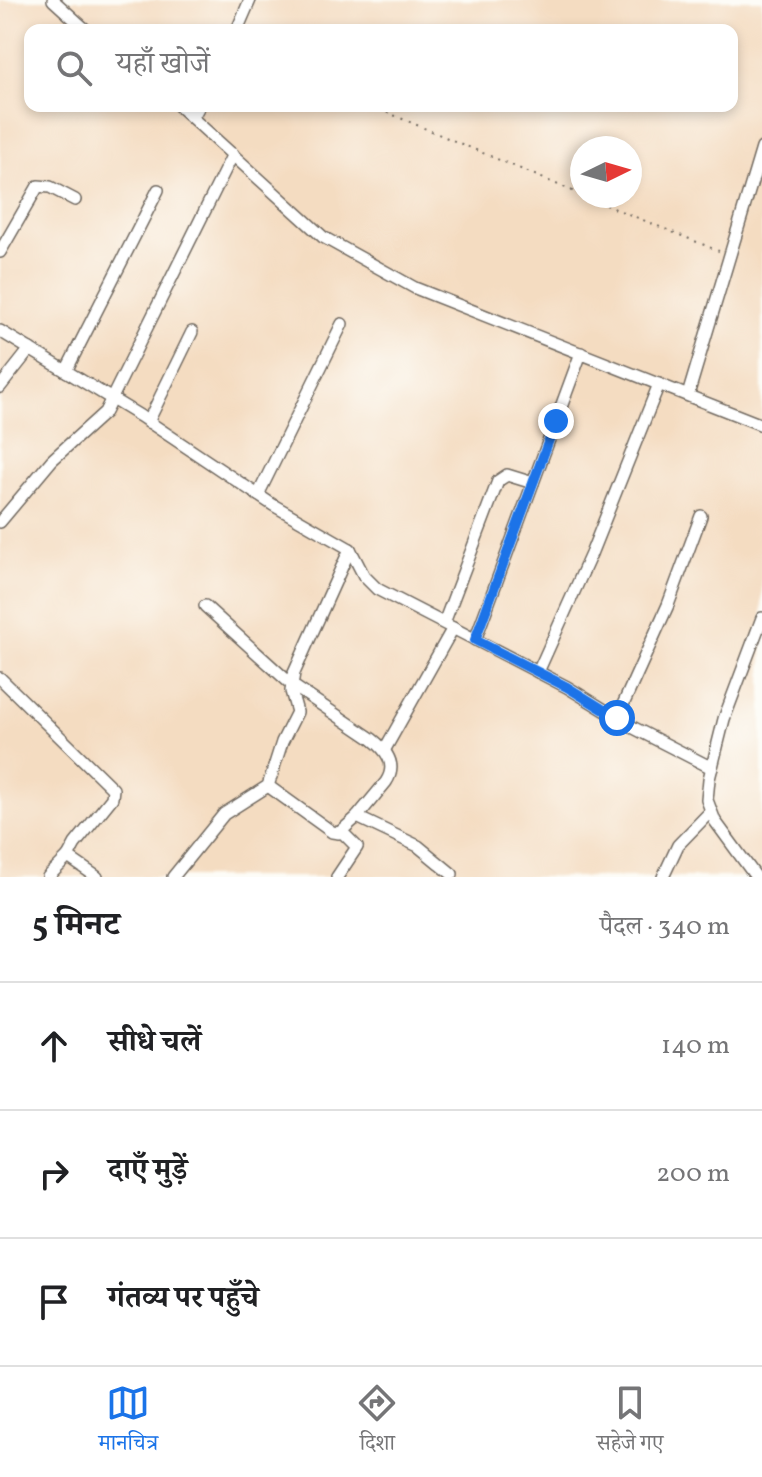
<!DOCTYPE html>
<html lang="hi">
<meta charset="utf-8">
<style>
:root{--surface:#fff;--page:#f2f2f2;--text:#202124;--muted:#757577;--line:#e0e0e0;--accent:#1a73e8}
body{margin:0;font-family:Vollkorn,"Noto Serif Devanagari",serif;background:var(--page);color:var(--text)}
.compass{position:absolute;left:570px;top:136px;width:72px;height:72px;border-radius:50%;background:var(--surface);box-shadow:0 4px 12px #0003;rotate:85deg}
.stop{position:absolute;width:24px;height:24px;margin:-18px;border:6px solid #1a73e8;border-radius:50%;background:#fff}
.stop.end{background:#1a73e8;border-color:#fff;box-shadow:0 2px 8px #0008}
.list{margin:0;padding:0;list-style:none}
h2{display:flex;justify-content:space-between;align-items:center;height:104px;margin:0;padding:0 32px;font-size:34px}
h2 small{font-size:26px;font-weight:400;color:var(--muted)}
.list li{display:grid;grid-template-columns:52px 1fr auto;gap:24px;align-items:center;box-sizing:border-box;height:128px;padding:0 32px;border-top:2px solid var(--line)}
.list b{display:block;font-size:30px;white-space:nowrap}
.list em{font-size:26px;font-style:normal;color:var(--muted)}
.icon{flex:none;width:44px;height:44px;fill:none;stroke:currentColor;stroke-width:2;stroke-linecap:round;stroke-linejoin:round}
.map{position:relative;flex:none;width:762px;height:877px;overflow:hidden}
.search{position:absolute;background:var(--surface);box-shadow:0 4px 12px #0003;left:24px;right:24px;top:24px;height:88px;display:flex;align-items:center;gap:20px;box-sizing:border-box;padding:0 28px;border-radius:16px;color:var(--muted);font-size:30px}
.sheet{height:488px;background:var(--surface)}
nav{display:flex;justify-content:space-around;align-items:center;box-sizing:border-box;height:112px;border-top:2px solid var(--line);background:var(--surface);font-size:22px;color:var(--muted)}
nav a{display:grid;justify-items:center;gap:4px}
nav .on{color:var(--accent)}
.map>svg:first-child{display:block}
</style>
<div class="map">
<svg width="762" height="877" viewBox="0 0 762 877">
<rect width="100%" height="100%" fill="#fdfcf7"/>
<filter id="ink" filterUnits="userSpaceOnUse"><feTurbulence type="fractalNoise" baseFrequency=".0125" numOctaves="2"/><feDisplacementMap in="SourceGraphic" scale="16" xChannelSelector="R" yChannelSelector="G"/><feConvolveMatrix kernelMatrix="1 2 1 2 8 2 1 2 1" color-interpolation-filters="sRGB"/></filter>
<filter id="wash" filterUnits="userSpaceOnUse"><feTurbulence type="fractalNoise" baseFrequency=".006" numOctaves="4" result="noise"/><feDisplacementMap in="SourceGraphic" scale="32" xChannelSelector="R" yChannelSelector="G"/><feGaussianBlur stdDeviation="1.8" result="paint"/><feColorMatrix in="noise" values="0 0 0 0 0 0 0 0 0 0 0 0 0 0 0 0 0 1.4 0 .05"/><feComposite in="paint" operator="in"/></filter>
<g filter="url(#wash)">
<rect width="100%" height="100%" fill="#f4dcc1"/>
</g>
<g filter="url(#ink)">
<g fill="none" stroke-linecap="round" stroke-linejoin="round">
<g stroke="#716960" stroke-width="14">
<g id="minor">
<polyline points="53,0 86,30"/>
<polyline points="237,30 250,0"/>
<polyline points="179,106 323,237 415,288 762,425"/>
<polyline points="193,117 199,106"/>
<polyline points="0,252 38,186 50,187 75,200"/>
<polyline points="0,331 140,416 273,505 350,549 364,576 377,589 567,687 634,728 712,768"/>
<polyline points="66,371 158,190"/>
<polyline points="0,387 30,349"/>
<polyline points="688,395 762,148"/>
<polyline points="148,422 192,332"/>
<polyline points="258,495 342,324"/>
<polyline points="0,522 52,460 105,412 233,154"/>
<path d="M 205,606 L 292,685 L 372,739 C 386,750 398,764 386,782 L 357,817 L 339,833 L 332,832 L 268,786"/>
<polyline points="444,623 498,481 507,475 533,483"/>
<polyline points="475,640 581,353"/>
<polyline points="538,672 591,554 659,384"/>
<polyline points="0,678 113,789 112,798 75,844 68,857"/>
<polyline points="617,718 668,605 701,516"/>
<polyline points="385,749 453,628"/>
<polyline points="357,817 418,846 452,874"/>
<polyline points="48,877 68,857 97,877"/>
<polyline points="173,877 224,814 268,786 282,742 297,712 291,691 294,673 350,549"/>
<polyline points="337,877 357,847 342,832"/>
<polyline points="663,877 678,845 710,812"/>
<polyline points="756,877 715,821 707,800 709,779 724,719 762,618"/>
</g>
</g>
<g stroke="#716960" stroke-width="2" stroke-dasharray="2 6" stroke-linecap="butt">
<polyline points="372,106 582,195"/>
<polyline points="584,196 719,251"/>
</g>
<use href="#minor" stroke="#fff" stroke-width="11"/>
</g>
</g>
<g fill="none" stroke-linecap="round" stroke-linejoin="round" filter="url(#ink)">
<polyline stroke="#1a73e8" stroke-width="10" points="556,421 475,640 567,687 617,718"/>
</g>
</svg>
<svg class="compass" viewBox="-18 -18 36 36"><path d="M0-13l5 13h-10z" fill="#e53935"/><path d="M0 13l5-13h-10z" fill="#757577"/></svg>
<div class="stop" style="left:617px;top:718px"></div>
<div class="stop end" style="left:556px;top:421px"></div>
<div class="search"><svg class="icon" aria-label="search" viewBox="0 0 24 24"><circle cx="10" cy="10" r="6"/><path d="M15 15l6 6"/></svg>यहाँ खोजें</div>
</div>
<section class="sheet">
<h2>5 मिनट<small>पैदल · 340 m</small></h2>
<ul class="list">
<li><svg class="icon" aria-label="ahead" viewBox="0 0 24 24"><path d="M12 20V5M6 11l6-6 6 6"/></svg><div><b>सीधे चलें</b></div><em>140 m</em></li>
<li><svg class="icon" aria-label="right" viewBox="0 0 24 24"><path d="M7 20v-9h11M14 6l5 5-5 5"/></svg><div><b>दाएँ मुड़ें</b></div><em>200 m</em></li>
<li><svg class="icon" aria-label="arrive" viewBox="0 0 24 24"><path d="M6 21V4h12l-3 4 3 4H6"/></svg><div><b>गंतव्य पर पहुँचे</b></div></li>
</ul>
</section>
<nav>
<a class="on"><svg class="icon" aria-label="map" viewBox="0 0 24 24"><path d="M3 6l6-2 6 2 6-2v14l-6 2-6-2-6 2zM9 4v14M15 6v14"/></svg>मानचित्र</a>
<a><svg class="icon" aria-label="directions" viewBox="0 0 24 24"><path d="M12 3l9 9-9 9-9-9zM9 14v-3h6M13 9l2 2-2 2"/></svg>दिशा</a>
<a><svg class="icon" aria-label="saved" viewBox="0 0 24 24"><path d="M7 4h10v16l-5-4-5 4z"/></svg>सहेजे गए</a>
</nav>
